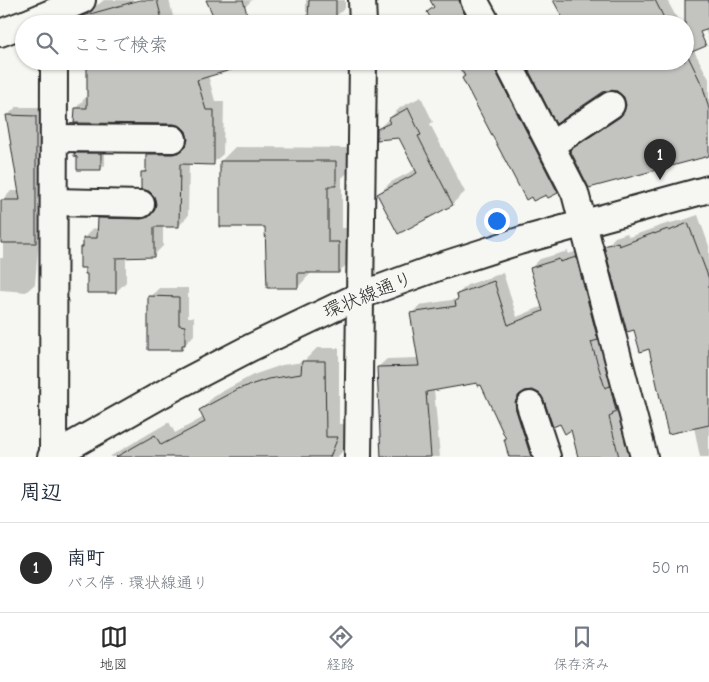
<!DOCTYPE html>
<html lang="ja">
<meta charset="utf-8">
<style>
:root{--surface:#fff;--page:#f6f6f7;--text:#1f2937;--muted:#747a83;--line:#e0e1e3;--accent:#2b2b2b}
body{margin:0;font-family:"Comic Neue","Klee One",sans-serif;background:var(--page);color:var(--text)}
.you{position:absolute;left:496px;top:220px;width:18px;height:18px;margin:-12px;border:4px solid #fff;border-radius:50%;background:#1a73e8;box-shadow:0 0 0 8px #1a73e833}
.badge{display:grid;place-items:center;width:32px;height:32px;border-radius:50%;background:var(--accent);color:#fff;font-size:16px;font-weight:700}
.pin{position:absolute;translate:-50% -41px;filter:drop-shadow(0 1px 2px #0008)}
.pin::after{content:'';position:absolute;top:26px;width:18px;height:15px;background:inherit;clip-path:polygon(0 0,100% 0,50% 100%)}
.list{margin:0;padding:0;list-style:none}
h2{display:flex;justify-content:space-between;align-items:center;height:65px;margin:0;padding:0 20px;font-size:21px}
h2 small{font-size:16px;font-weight:400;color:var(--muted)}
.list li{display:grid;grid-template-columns:32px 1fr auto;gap:15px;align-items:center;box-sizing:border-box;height:90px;padding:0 20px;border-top:1px solid var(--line)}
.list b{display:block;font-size:19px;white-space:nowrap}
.list p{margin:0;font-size:16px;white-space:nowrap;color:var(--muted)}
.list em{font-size:16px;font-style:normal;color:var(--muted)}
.icon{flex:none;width:28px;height:28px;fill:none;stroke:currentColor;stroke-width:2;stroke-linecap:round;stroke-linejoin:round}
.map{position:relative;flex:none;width:709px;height:457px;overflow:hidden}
.search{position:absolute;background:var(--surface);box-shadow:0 1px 4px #0004;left:15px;right:15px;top:15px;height:55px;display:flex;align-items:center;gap:12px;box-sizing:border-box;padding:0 18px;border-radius:28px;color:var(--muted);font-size:19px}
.sheet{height:155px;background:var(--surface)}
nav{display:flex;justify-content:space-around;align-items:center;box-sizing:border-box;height:70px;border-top:1px solid var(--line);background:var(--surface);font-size:14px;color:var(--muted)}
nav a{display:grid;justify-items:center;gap:2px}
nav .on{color:var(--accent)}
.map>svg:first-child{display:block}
</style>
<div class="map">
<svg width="709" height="457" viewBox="0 0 709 457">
<rect width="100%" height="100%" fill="#f6f6f2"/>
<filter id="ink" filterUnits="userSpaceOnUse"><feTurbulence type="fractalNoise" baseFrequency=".02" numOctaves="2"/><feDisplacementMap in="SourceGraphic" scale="10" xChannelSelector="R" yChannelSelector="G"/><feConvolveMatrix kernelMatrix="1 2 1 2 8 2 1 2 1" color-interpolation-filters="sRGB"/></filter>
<g filter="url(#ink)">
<g fill="#0003">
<polygon points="104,0 169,0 175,24 71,24 81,12 99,4"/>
<polygon points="207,0 252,0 246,6 216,19"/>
<polygon points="306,0 345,0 345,8 335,17 306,12"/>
<polygon points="431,0 468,0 481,24 436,24 429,12 435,6"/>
<polygon points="554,0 667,0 680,24 568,24"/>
<polygon points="694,0 709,0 709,40"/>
<polygon points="685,34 709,79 709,155 571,151 580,142 626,112 627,104 625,96 618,90 685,61"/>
<polygon points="86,61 243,61 223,67 208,75 215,101 224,101 223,154 213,163 189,163 188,216 179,226 163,226 163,246 153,256 126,256 126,282 116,292 88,273 81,248 84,245 84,238 93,228 99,229 99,219 109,209 156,209 157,204 155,196 142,172 148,167 148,154 157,145 183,145 188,144 189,140 187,131 181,125 76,108 85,98 88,98 88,66 86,66"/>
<polygon points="455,61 501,61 565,184 557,192 532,196 527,199"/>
<polygon points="421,97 433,122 430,124 465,192 452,204 398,232 378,194 391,182 416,169 400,137 378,129 401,107"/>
<polygon points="16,107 44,107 44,233 39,238 35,284 26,292 0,290 0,258 3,258 3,200 11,191 20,191 7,116"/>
<polygon points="235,147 349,148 349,171 342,178 342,228 353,228 353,258 339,272 312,272 298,287 267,226 221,161"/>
<polygon points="80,149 105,149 105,165 100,169 75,154"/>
<polygon points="698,215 709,246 709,457 700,457 694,427 650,348 634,328 606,247 615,237 627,233 629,237 663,225 678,221 678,222"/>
<polygon points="585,249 621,406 617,409 629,457 579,457 572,429 541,393 534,389 525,389 524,392 524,400 544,457 508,457 506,451 508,449 505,440 507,438 482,383 477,382 434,389 440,457 380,457 378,367 387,359 418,358 411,314 420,305 458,299 458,294 467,285 503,273 517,317 543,306 531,268 540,259 568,251 568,254"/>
<polygon points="159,288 188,288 188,317 194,317 194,335 181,349 150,297"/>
<polygon points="317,348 339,348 339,424 351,424 344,440 344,450 337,457 109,457 169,422 175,433 204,417 200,410 214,396 253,375 282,365 303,362"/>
</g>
<g fill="#c3c3c0" stroke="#2b2b2b">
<polygon points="140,0 157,0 163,24 76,24 75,19 83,16"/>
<polygon points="206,0 243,0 250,24 217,24"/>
<polygon points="309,0 336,0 336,18 308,18"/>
<polygon points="430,0 459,0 461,7 470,24 434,24 427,12 434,7"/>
<polygon points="553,0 655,0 667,24 566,24"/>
<polygon points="685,0 709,0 709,29 700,32 706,46 687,54 703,87 709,109 709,156 589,188 570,150 620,117 624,112 626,105 624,97 617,91 611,90 603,92 556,124 524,61 685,61"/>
<polygon points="87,61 243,61 244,66 197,80 206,110 214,110 214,165 180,164 179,227 154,227 154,257 116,258 116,293 87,293 87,274 85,274 85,268 80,268 80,247 83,247 83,238 97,238 98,218 141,219 149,217 154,211 156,204 154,196 149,191 141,189 141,172 146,172 146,154 173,154 180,152 186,147 188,139 186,131 181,126 174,124 74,123 75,108 87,108"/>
<polygon points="456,61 492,61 494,68 558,193 548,198 546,195 533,201 531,197 526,200 462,78 465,76"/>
<polygon points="408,108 421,135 418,136 453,205 398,234 377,194 417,173 399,138 377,140 377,129 390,123 388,119"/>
<polygon points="6,115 36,116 36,243 1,243 1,200 20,200"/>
<polygon points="74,153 101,153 101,170 77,170 77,157 74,156"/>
<polygon points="220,161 336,161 336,186 328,186 328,242 339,242 339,273 298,273 298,288 267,288 265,227 220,227"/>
<polygon points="688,223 709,279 709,425 668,434 649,349 640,352 634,330 627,332 604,246 618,242 619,246 654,233 654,234 668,229 669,231"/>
<polygon points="576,257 598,340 591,342 605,388 610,386 616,411 612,413 613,415 609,417 619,457 578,457 571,430 565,434 560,424 553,427 544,400 540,394 533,390 525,391 519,395 515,402 516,410 531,457 509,457 504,439 506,439 481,385 477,386 477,383 426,392 431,457 381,457 377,367 419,366 410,313 456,306 455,301 458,299 457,294 494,281 508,325 543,311 530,268 559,259 560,262"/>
<polygon points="148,296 179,297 179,325 185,326 185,345 182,345 182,350 148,350"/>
<polygon points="302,361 325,361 326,437 338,437 330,457 116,457 155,435 161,445 205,422 199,410 238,389 268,379 301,374"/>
</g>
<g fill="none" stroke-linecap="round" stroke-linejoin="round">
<g stroke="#2b2b2b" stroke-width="30">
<g id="minor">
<polyline points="362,0 363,24"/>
<polyline points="474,0 487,24"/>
<polyline points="25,24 82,0"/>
<polyline points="0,33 24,24"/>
<polyline points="507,61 575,193 644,457"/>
<polyline points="54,138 173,139"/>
<polyline points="551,145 611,105"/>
<polyline points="54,202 141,204"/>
<polyline points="530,405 547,457"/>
<polyline points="51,457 173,388 250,348 359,296 441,266 519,241 709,189"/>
<polyline points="53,457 54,61"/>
<polyline points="358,457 363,61"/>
</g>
</g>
<use href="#minor" stroke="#f6f6f2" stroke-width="26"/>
</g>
</g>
<g text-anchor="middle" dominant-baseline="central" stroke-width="4" stroke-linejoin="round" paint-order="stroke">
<g font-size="19" fill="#2b2b2b" stroke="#f6f6f2">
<text transform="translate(368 295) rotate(-22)">環状線通り</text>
</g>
</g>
</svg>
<div class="you"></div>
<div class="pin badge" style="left:660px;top:180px">1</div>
<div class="search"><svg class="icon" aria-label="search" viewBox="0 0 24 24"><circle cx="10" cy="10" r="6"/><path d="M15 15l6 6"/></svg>ここで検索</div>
</div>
<section class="sheet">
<h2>周辺<small></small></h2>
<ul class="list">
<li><span class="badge">1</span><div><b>南町</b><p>バス停 · 環状線通り</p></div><em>50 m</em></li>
</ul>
</section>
<nav>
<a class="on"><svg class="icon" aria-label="map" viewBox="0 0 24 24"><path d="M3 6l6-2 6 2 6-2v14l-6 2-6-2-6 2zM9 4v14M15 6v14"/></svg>地図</a>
<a><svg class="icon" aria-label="directions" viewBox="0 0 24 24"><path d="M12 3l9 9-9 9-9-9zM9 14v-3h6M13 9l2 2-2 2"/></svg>経路</a>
<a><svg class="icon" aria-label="saved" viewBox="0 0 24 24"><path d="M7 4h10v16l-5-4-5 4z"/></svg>保存済み</a>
</nav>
